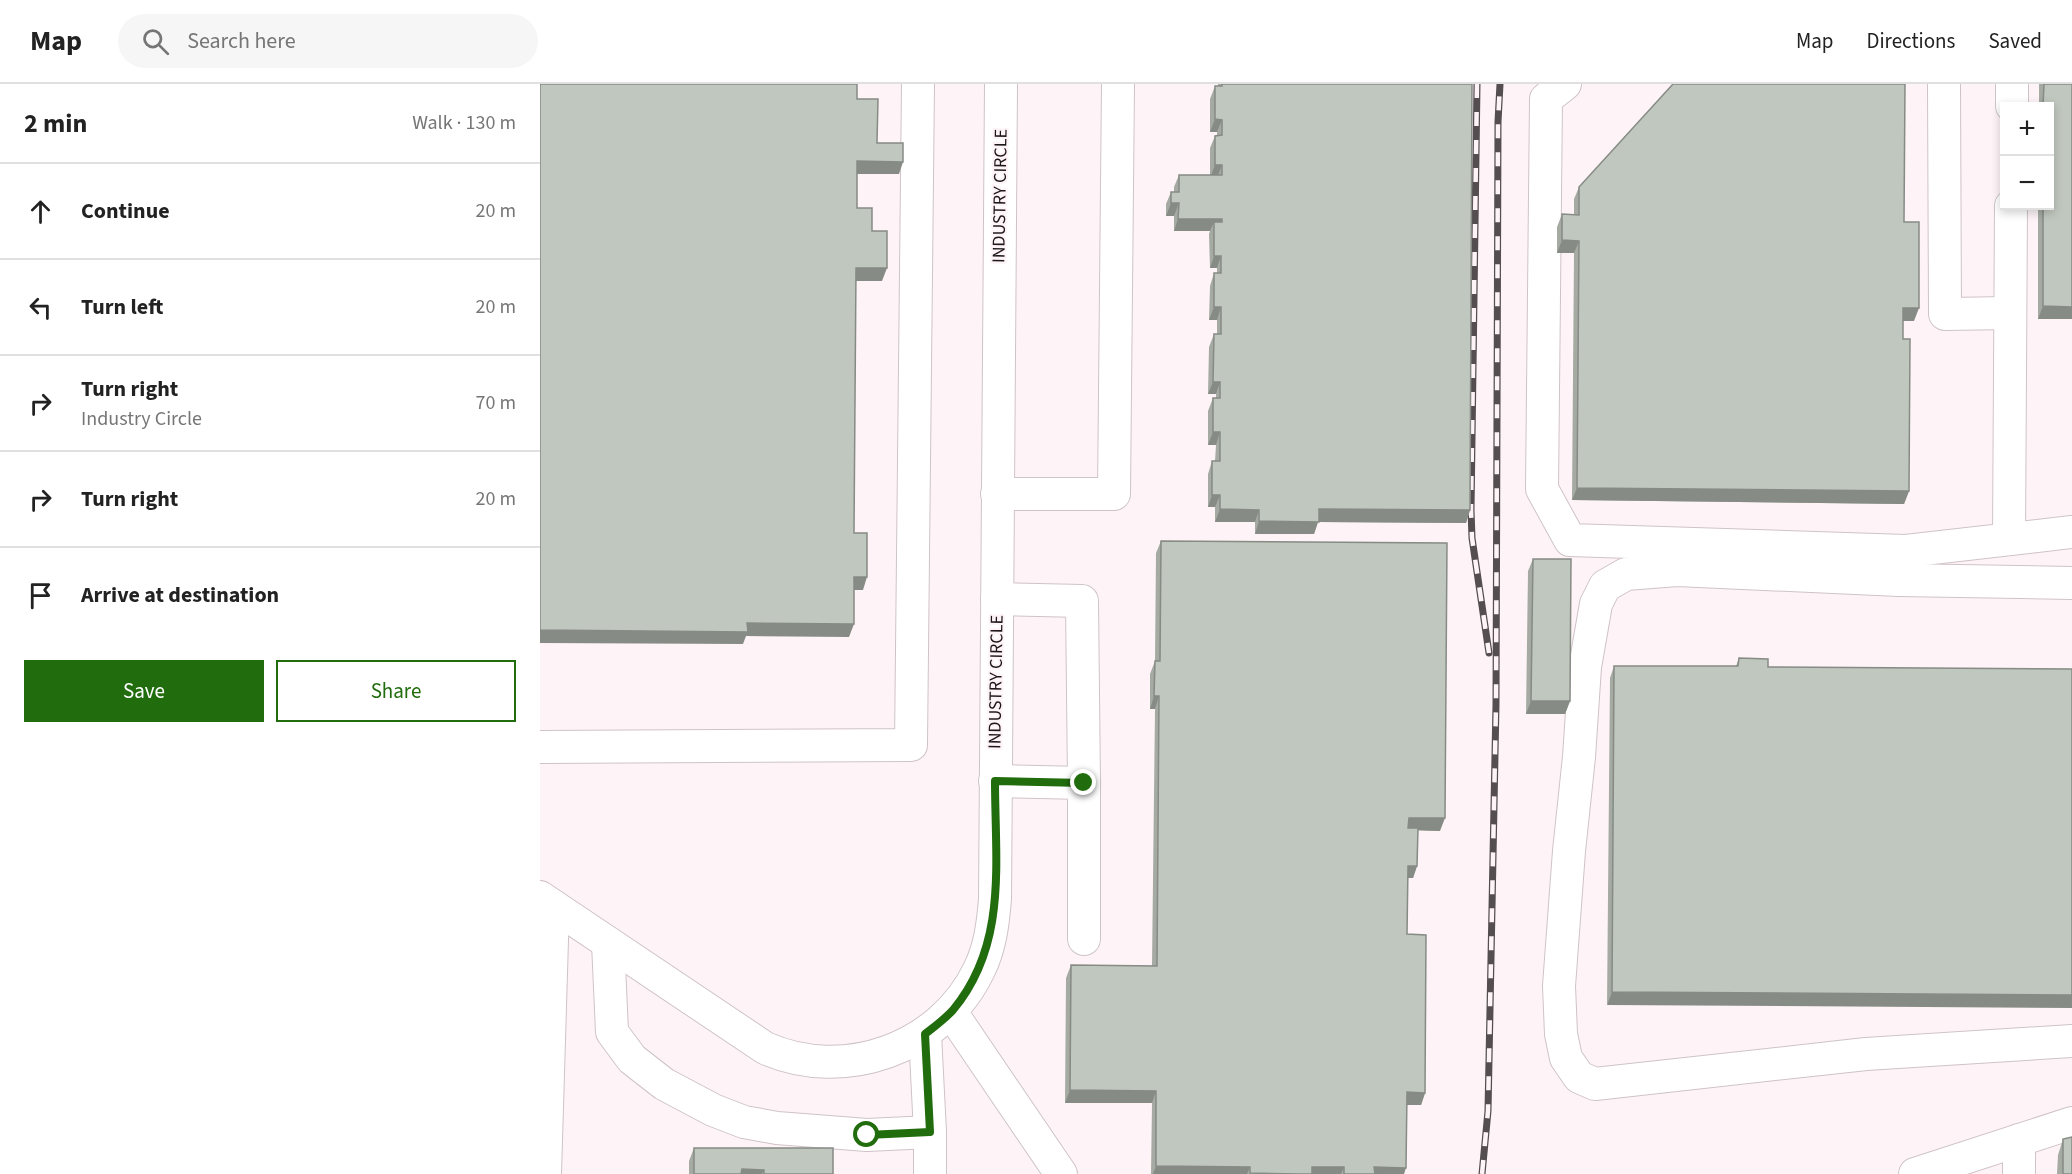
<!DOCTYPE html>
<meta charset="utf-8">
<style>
:root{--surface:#fff;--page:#f6f6f6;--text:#222;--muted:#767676;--line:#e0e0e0;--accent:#216c0d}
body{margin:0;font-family:"Source Sans 3",sans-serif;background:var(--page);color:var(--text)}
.controls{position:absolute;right:18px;top:18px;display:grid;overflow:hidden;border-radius:0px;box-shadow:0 3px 9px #0003}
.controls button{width:54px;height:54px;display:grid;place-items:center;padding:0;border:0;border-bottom:2px solid var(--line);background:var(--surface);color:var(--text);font:30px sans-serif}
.stop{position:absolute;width:18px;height:18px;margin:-14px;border:4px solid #216c0d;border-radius:50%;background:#fff}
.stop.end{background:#216c0d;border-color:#fff;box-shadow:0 2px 6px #0008}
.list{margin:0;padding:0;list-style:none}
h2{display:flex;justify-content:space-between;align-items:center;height:78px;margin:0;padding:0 24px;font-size:26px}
h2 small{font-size:20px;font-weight:400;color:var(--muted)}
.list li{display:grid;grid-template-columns:39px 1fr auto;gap:18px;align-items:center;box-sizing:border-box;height:96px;padding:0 24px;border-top:2px solid var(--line)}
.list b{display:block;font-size:22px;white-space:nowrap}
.list p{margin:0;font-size:20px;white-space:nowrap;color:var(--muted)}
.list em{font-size:20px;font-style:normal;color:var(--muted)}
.actions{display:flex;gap:12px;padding:18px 24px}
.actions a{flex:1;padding:14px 0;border:2px solid var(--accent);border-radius:0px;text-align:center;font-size:21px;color:var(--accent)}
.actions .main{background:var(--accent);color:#fff}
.icon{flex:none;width:33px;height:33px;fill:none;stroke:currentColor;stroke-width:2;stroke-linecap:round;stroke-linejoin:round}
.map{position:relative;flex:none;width:1532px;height:1090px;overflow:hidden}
header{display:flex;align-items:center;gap:36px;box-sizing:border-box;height:84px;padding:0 30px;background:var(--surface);border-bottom:2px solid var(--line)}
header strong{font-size:28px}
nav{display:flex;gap:33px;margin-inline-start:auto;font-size:21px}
.search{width:420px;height:54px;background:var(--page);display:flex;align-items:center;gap:15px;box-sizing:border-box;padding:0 21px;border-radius:33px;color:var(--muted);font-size:22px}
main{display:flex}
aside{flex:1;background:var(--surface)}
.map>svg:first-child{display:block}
</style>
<header>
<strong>Map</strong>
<div class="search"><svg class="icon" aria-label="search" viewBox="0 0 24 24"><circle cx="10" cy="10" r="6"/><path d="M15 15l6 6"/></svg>Search here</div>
<nav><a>Map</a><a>Directions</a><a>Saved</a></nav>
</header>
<main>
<aside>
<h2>2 min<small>Walk · 130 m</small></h2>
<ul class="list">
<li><svg class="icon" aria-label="ahead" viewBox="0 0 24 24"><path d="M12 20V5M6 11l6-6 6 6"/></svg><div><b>Continue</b></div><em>20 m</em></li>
<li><svg class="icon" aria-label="left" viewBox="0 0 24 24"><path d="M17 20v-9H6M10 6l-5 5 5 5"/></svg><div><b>Turn left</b></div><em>20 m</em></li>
<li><svg class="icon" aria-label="right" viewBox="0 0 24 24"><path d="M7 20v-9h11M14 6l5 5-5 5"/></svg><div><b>Turn right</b><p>Industry Circle</p></div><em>70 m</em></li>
<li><svg class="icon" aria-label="right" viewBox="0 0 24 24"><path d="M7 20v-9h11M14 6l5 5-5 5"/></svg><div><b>Turn right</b></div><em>20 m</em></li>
<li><svg class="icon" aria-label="arrive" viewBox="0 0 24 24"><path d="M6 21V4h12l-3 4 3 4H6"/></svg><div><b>Arrive at destination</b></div></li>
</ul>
<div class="actions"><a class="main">Save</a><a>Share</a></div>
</aside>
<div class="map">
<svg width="1532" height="1090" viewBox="0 0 1532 1090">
<rect width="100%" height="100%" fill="#fef4f7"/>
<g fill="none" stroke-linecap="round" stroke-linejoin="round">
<g stroke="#cfc3c7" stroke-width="34">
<g id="minor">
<polyline points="1025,0 1006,15 1002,405 1030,456 1366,467 1532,448"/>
<polyline points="1404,0 1405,230 1470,229"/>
<polyline points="1472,22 1472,0"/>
<polyline points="457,410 574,410 578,0"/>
<polyline points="1469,455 1471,122"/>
<polyline points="1532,499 1359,496 1137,486 1086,490 1065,502 1056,520 1045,583 1039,673 1029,767 1019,902 1021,950 1026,974 1039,993 1055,1000 1326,970 1532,957"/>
<polyline points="457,515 542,517 544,699"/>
<polyline points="0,663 371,661 378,0"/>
<polyline points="455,697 544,699 544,855"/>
<path d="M 0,813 L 225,964 C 304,999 401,965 439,886 C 450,864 453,840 455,815 L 461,0"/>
<polyline points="68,859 72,948 92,975 124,1000 173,1026 204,1038 237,1044 327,1051 390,1048"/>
<polyline points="411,928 521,1090"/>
<polyline points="385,950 390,1048 390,1090"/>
<polyline points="5,1090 13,822"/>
<polyline points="1375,1090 1532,1039"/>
<polyline points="1479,1090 1479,1056"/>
</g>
</g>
<use href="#minor" stroke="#fff" stroke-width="32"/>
<g stroke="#544e50" stroke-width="7">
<g id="rail">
<polyline points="937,0 931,426 932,454 949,569"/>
<polyline points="942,1090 948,1027 956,620 958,38 960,0"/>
</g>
</g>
<use href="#rail" stroke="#fef4f7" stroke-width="4.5" stroke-dasharray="14" stroke-linecap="butt"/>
</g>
<g fill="#a5aba3">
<polygon points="678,0 932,0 930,426 926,439 778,438 774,450 715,450 715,438 675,438 675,423 668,423 668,390 672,377 675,377 676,361 668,361 668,327 673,314 676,314 676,310 668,310 669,263 674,250 677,250 677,236 669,236 670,202 674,189 677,189 677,184 670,184 669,150 670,147 634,147 634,132 626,132 626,120 631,108 634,108 634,103 639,91 670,91 670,64 675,52 677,52 677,48 670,48 670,15 675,2 678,2"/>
<polygon points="1499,0 1532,0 1532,235 1498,235 1498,122 1509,122 1509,22 1499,22"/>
<polygon points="1039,103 1364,138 1374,237 1363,237 1363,255 1369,407 1364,420 1032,416 1034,169 1017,169 1017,143 1022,130 1034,131 1034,115"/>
<polygon points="621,457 900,747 878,746 877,782 873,794 868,794 867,850 885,1009 881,1021 867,1021 864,1090 611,1090 612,1019 525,1019 526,894 531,881 612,882 615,625 610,625 610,590 615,577 616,469"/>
<polygon points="993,475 1030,617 1025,630 986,630 988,487"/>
<polygon points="1199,574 1228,583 1067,921 1070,594 1074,582 1196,582"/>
<polygon points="1523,1055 1532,1090 1517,1090 1518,1071"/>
<polygon points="154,1064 293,1090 149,1090 149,1077"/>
</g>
<g fill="#868b85">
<polygon points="675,35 682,36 677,48 670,48"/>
<polygon points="317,77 363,78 359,90 312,90"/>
<polygon points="675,81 682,81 677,94 670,94"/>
<polygon points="631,119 639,119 634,132 626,132"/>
<polygon points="638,135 682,135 677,147 674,138 670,147 634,147"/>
<polygon points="1022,156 1039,157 1034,169 1017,169"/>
<polygon points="674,172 681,172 677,184 670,184"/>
<polygon points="316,184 347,184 342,197 311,197"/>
<polygon points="1503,222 1532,223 1532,235 1498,235"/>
<polygon points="674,223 681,223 677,236 669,236"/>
<polygon points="1363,224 1379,224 1374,237 1359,237"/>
<polygon points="673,298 680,298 676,310 668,310"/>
<polygon points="673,348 680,348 676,361 668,361"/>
<polygon points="1037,404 1369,407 1364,420 1032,416"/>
<polygon points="672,411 680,411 675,423 668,423"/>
<polygon points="680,425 719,426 715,438 675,438"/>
<polygon points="779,425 930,426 926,439 778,438 774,450 715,450 719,437"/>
<polygon points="314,493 327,493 323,506 309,506"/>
<polygon points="207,539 314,540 309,553 206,552 203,560 0,559 0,546"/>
<polygon points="614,612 619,612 615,625 610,625"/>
<polygon points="991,617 1030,617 1025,630 986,630"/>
<polygon points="869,734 905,734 900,747 864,746"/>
<polygon points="868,782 877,782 873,794 864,794"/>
<polygon points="1072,908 1532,911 1532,924 1067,921"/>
<polygon points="530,1006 616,1007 612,1019 525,1019"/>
<polygon points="867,1008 885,1009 881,1021 862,1021"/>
<polygon points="616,1082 710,1083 707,1090 613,1090"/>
<polygon points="772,1083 804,1083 801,1090 770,1090"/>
<polygon points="834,1083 866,1084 864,1090 832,1090"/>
<polygon points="202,1085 224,1086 222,1090 200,1090"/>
</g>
<g fill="#c0c7be" stroke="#868b85" stroke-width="1.5">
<polygon points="0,0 317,0 317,15 338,15 337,59 363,59 363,78 317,77 317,124 332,124 332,147 347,147 347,184 316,184 314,449 327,449 327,493 314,493 314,540 207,539 208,548 0,546"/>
<polygon points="682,0 932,0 930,426 779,425 779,438 719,437 719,426 680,425 680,411 672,411 672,377 680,377 680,348 673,348 673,314 680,314 680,298 673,298 674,250 681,250 681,223 674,223 674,189 681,189 681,172 674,172 674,138 682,138 682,135 638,135 639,119 631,119 631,108 639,108 639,91 682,91 682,81 675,81 675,52 682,51 682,36 675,35 675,2 682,2"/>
<polygon points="1133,0 1365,0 1364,138 1379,138 1379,224 1363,224 1363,255 1370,255 1369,407 1037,404 1039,157 1022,156 1022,130 1039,131 1039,103"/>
<polygon points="1504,0 1532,0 1532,223 1503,222 1503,122 1509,122 1509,22 1503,22"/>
<polygon points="621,457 907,459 905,734 869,734 868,744 878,744 877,782 868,782 867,850 886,851 885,1009 867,1008 866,1084 834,1083 835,1090 804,1090 804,1083 772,1083 772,1090 759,1090 710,1089 710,1083 616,1082 616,1007 530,1006 531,881 617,882 619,612 614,612 615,577 620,577"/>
<polygon points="993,475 1031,475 1030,617 991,617"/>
<polygon points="1199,574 1228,575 1228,583 1532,585 1532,911 1072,908 1074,582 1198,582"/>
<polygon points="1532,1053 1532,1090 1523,1090 1523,1055"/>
<polygon points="154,1064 293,1064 293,1090 224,1090 224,1086 202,1085 201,1090 154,1090"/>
</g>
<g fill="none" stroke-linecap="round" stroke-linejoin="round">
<path stroke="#216c0d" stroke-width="8" d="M 327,1051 L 390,1048 L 385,950 C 394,943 405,935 413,926 C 468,860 455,778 455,697 L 544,699"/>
</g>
<g text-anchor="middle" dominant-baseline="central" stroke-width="4.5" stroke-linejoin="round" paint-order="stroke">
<g font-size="18" fill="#1c1719" stroke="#fef4f7">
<text transform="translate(460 112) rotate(-89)">INDUSTRY CIRCLE</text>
<text transform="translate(456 598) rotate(-89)">INDUSTRY CIRCLE</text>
</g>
</g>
</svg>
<div class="controls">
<button>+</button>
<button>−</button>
</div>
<div class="stop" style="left:327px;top:1051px"></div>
<div class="stop end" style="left:544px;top:699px"></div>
</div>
</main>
